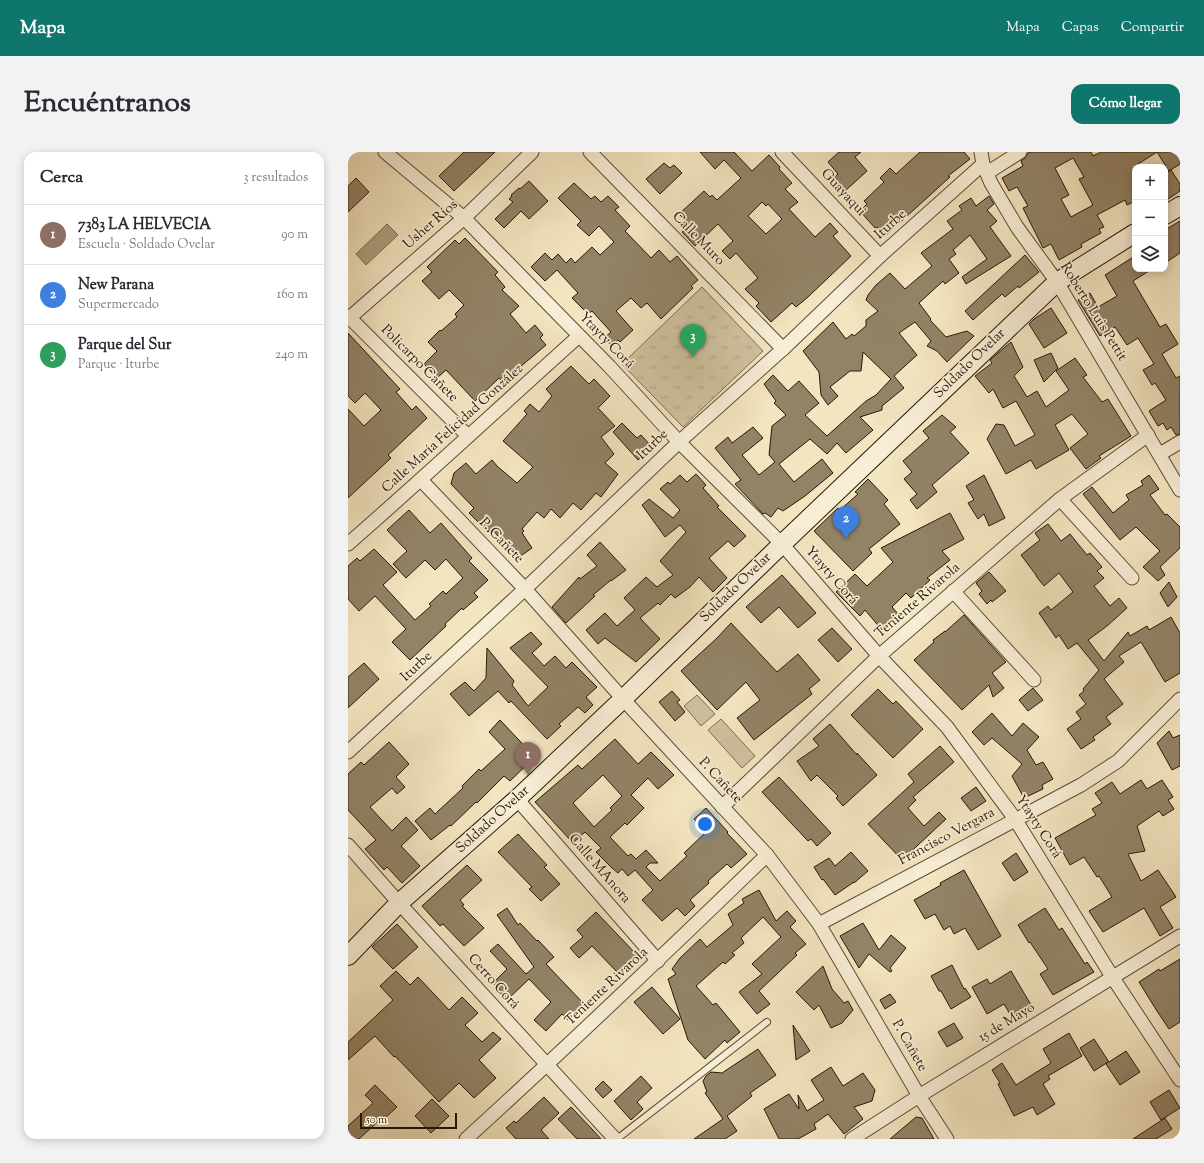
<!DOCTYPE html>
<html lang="es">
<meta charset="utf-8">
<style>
:root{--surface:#fff;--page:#f2f2f3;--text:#2b2b33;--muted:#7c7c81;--line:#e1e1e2;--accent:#0f766e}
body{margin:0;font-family:"Sorts Mill Goudy",serif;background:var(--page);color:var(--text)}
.controls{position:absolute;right:12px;top:12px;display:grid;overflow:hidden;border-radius:8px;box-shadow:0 2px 10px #0003}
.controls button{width:36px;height:36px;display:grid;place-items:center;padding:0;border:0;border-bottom:1px solid var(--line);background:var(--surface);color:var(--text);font:20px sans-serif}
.scale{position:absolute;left:12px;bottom:10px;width:97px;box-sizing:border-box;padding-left:4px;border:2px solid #281806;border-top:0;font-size:11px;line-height:14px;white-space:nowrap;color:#281806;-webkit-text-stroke:3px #f7eed6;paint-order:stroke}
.you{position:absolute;left:357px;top:672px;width:14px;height:14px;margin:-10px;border:3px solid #fff;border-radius:50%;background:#1a73e8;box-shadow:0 0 0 6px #1a73e833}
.badge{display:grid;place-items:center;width:26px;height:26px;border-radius:50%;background:var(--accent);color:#fff;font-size:13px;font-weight:700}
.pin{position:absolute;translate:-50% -33px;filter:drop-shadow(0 1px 2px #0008)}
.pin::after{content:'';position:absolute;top:21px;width:14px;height:12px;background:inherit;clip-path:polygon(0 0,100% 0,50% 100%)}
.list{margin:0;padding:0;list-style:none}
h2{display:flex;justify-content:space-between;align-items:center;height:52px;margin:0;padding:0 16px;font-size:17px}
h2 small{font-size:13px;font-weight:400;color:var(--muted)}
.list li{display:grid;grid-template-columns:26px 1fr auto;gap:12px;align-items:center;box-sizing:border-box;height:60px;padding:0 16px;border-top:1px solid var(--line)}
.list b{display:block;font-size:15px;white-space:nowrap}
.list p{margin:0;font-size:13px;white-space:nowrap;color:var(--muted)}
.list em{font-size:13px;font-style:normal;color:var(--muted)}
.icon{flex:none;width:22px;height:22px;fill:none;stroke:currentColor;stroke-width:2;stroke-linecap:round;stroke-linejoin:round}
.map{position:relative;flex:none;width:832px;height:987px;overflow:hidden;border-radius:12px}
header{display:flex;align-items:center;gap:24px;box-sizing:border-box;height:56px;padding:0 20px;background:var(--accent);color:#fff}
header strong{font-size:19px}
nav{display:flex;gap:22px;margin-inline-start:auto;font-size:14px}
.intro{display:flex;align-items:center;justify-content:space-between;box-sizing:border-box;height:96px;padding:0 24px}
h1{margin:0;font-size:28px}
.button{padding:10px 18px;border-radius:12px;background:var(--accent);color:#fff;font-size:14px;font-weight:700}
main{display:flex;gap:24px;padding:0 24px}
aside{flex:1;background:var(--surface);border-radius:12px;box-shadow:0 2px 10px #0003}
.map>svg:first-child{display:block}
</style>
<header>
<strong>Mapa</strong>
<nav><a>Mapa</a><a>Capas</a><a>Compartir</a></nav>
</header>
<div class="intro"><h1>Encuéntranos</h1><a class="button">Cómo llegar</a></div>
<main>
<aside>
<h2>Cerca<small>3 resultados</small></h2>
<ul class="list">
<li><span class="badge" style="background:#8d6e63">1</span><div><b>7383 LA HELVECIA</b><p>Escuela · Soldado Ovelar</p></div><em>90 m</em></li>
<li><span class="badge" style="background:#3f7fe0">2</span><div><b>New Parana</b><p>Supermercado</p></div><em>160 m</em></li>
<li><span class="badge" style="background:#2e9e5b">3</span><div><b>Parque del Sur</b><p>Parque · Iturbe</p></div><em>240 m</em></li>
</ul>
</aside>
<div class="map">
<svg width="832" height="987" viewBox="0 0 832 987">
<defs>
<pattern id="grass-tufts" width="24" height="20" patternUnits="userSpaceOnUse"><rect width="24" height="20" fill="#d0c2a0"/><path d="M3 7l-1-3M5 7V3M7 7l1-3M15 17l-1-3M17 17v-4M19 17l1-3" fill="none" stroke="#b3a688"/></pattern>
</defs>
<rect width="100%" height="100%" fill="#f3e5c0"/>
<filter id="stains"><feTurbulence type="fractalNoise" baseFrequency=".005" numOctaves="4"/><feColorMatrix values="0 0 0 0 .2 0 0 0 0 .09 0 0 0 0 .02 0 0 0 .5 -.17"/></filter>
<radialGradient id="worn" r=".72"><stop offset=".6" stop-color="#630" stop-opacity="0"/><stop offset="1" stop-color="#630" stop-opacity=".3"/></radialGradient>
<polygon fill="url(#grass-tufts)" stroke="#7c6d53" points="354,135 415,199 335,275 274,212"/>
<g fill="#d0c2a0" stroke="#7c6d53">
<polygon points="349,543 367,562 353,574 336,554"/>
<polygon points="373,567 407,604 394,616 360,578"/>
</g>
<polygon fill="#ae9f81" stroke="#786950" points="39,72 50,83 18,113 8,102"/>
<g fill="#928367" stroke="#281806" fill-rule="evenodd">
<polygon points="116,0 147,0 106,39 91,24"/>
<path d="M 352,0 L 386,0 L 404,19 L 421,3 L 432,15 L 431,17 L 444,31 L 437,37 L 450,50 L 441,57 L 467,85 L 482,71 L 490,80 L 485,84 L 503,104 L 460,145 L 448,155 L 444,151 L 423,170 L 408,154 L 411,151 L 397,137 L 410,126 L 388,101 L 382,107 L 374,99 L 385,89 L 370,72 L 347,94 L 334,80 L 342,73 L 331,62 L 356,39 L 362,45 L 364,43 L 369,48 L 393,26 L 376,8 L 367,17 ZM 414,50 L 418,54 L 420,52 L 434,67 L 418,82 L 400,64 Z"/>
<polygon points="491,0 513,0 507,5 519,19 497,39 485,26 490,22 480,10"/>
<polygon points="572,0 616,0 622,7 600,24 602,25 537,84 529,75 527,76 512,59 519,52 516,49 536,30 532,26 542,16 548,22"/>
<path d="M 682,0 L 743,0 L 745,4 L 753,0 L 832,0 L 832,12 L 821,19 L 809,0 L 787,14 L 787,49 L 779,53 L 777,48 L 749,63 L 756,75 L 751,77 L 753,81 L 733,92 L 734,95 L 711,108 L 703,92 L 695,96 L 675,56 L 680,54 L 669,35 L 661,39 L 654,26 L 675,14 L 673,9 L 677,6 L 680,1 ZM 725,6 L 736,25 L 731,27 L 745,53 L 723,65 L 713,47 L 721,43 L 707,16 Z"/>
<polygon points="316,11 322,16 326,13 334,21 312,42 298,27"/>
<polygon points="823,18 832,32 832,39 817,49 817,22"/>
<polygon points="8,26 21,40 0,60 0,34"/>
<polygon points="181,29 200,49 181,67 173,59 156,76 147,67 165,50 161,47 164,44 163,43 171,36 172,37"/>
<polygon points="226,31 243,47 247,44 253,50 260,44 271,55 267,58 282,74 277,79 303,106 311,98 322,110 329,104 350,128 343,134 345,136 313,167 299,151 293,156 283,146 268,159 285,178 272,190 270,188 264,194 256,186 263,180 244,159 240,162 224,146 230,141 209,118 197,129 183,115 197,101 204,108 210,102 218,111 223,106 227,111 244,95 252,103 266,90 251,74 241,84 229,73 233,69 210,46"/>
<polygon points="641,44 646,52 639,58 649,69 642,75 663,104 618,132 614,125 639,107 622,83 605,98 608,102 601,107 611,121 597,132 595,129 571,151 583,167 582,168 598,185 619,179 626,184 599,210 589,199 579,194 583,189 567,170 551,181 569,203 546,224 556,236 534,254 534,258 512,265 525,278 498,301 489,291 479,302 462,287 431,312 446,330 474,307 485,321 457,344 435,359 430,356 423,365 417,361 415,362 387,332 393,328 367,296 380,285 384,291 405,275 415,286 394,303 411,323 427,310 421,303 424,274 438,263 426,251 428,249 416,232 425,223 440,239 451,229 471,251 457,263 479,284 518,249 528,243 543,227 515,200 513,219 502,219 482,235 490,244 480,253 473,243 471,220 455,199 485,170 498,187 504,182 506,184 518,174 518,168 530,159 518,148 520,143 528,133 542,121 557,137 584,114 573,101 605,77 599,69 614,58 611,54 623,46 628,54"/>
<polygon points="832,69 832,101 817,111 817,78"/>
<polygon points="117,86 150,120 147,123 157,135 154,138 171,154 162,162 178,181 187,173 195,183 192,186 198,193 165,221 167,224 158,233 151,226 127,249 98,218 89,226 76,212 89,199 80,190 92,178 93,179 109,165 107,162 116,153 101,138 91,147 74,129 84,120 79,115 107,88 111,92"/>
<polygon points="677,103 691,120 671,136 670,134 657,145 654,142 625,168 617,159"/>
<polygon points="787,104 787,117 804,117 785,129 812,175 818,172 830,192 814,202 828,226 832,224 832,282 828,283 823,275 819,278 815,271 810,274 801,259 818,248 807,231 804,233 795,218 806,212 790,186 779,193 767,175 752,184 730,148 742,141 750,155 769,144 757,123"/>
<polygon points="703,156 719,181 696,196 681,172 686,167"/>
<polygon points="0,181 52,237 48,240 64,258 68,254 79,266 40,303 43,306 0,346 0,257 16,274 33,258 17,241 7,251 0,244"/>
<polygon points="663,190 675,215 666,224 679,245 689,239 698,255 721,238 708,219 727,206 739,223 735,225 754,250 760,247 783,284 751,304 753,306 738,317 722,296 740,282 724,262 707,273 721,298 688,317 683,308 658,322 639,287 648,272 656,273 667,294 687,283 668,249 655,256 645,237 641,241 627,224 644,211 642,208"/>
<polygon points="703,201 710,216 696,230 686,208"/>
<polygon points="223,214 241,232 246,227 262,244 250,256 267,274 253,285 266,302 257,311 270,322 253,345 248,341 233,358 225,351 212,366 203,357 196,366 189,360 174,377 176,379 174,381 184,396 167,408 144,376 140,380 121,361 126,356 103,332 106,321 118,311 128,322 144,308 149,314 169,331 185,315 155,289 179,262 176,259 182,252 191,260 204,244 198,237"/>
<polygon points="594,263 608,275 602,280 621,301 584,333 589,340 569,357 562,348 569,342 556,327 564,320 555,309 581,286 575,279"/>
<polygon points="274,271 289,286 293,283 304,295 290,308 265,280"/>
<polygon points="348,322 358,333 355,336 371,354 369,355 398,384 386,395 380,389 361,406 379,426 365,440 351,425 342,435 327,446 323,442 312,453 310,451 292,466 312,487 288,510 257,486 250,492 238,478 257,461 269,474 287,458 276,446 298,425 309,435 325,423 312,409 338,380 332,373 317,385 294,353 301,347 325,366 332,358 312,337 320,330 322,332 332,323 339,330"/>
<polygon points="636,323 657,366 641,374 636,362 630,367 620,351 626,348 618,334"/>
<polygon points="801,323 811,337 802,343 817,363 819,362 832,375 832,396 812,415 817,423 810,429 795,415 812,399 788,375 772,388 735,342 744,335 765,361 781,348 778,343 795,333 793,329"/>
<polygon points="520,327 540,348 536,352 552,372 521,397 524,401 505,419 466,379 490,356 492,358 510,342 507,340"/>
<polygon points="61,358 82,381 93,371 124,406 121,409 140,428 126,441 130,445 115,458 114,456 97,472 98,474 62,508 44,490 58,477 29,446 27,444 11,459 0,447 0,414 9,406 12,409 26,397 49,420 35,433 67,468 83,454 81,452 95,439 98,442 115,426 98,407 87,418 77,408 58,426 45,412 59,399 39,378"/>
<polygon points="602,361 616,387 594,399 602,408 579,426 582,428 563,446 558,441 544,455 551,463 534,478 517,458 512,464 488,440 507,422 519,434 545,410 533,396"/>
<polygon points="700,372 713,389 722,382 739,403 742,401 754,415 749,419 756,426 746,434 762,454 771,446 779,456 759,474 740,488 756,509 780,480 782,484 799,474 801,478 823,465 832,481 832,521 817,530 793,490 771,504 776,510 756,527 775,552 758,565 763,572 745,585 747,588 733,597 719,577 733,567 728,560 738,552 731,543 736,539 735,537 751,518 729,491 720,497 711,483 708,486 691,461 700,454 703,458 725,440 711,421 696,434 688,424 688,423 673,403 692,388 687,381"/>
<polygon points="252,390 278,418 263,429 263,428 245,443 247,444 218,471 204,455 231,425 232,427 249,414 239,403"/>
<polygon points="641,420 658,439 644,450 643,448 639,452 631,442 634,439 628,431"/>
<polygon points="434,423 468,461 450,476 431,455 413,471 398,455"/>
<polygon points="821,430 829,445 820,455 812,441"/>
<polygon points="616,463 658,510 644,521 656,536 645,545 641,533 614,558 566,508 586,490 585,488 597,479 597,480"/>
<polygon points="383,471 429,520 450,502 472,528 461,537 464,542 406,588 389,566 412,548 398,530 369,558 333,519 369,486"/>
<polygon points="484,476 504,497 490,510 470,488"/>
<polygon points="183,480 194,492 184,501 196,514 207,504 218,516 224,510 249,535 238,545 245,553 237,561 230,555 211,572 213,574 199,587 163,549 161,551 150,539 121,564 102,542 117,530 126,539 138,526 139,496 166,529 164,533 180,554 200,535 162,496"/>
<polygon points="16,511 31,527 0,556 0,525"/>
<polygon points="685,536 695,548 680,559 671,548"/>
<polygon points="530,537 545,552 548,549 575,577 545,606 503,563"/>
<polygon points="324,539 332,548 329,550 337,560 327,569 311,550"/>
<polygon points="644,561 664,584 675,571 691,585 679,598 688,613 695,610 705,627 694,633 695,637 676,646 664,624 674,612 644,586 636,593 624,580"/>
<polygon points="152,568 187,605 162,629 156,624 129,651 128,650 103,674 102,673 83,688 67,669 82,656 87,662 115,636 114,634 131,617 133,619 157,597 141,580"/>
<polygon points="482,572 509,603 509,601 529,623 495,654 488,646 490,644 469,623 463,629 449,609 471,594 465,587"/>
<polygon points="821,579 825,586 832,583 832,614 824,618 809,591"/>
<path d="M 267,587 L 290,612 L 303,600 L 326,623 L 310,637 L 300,626 L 283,643 L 296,656 L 279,673 L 277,671 L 262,685 L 280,704 L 283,702 L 288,707 L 298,698 L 310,711 L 302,711 L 298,715 L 312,729 L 339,704 L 336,701 L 358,680 L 346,667 L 358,656 L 380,680 L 379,681 L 399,702 L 383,716 L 379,712 L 360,729 L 361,731 L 342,748 L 347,754 L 337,764 L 329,756 L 314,769 L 294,748 L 305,738 L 287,718 L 280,724 L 274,717 L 270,721 L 264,716 L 248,700 L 253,696 L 237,680 L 225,691 L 187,650 L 230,613 L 234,617 ZM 255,623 L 274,644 L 262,656 L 264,658 L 246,675 L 225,651 Z"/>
<polygon points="41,590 61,612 48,625 57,635 49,642 44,636 22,655 44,679 58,665 70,678 53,694 72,714 54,731 39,715 36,718 17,697 28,688 0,658 0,622 13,610 16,613"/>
<polygon points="592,594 606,610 565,645 568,648 560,656 576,674 591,660 598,667 554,708 520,672 566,630 560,622"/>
<polygon points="431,625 483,681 469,694 463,687 460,689 414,640"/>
<polygon points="793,628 799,637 814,628 825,645 820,648 826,657 815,664 811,659 789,674 797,699 780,702 793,729 810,718 828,745 812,755 825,776 812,784 796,756 755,780 741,759 764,745 751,724 749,725 736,705 722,713 707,686 748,663 744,657 754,651 747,641 764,630 772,642"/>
<polygon points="628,635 638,649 623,659 613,646"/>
<polygon points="170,682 199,713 196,715 212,732 193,749 181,737 184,735 150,700"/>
<polygon points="503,700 520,719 506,731 506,730 487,743 475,727 474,728 466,715 481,706 487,714"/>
<polygon points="668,701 680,720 666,729 654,711"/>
<polygon points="119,713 134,728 112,748 116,753 114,754 136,776 116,794 95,772 92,774 74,754"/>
<polygon points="616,718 653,784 630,798 617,776 606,782 602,774 596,778 587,762 577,767 566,748 593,733 592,731"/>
<polygon points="411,738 428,769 439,759 448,769 442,775 458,792 447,801 449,803 411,839 422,852 409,862 391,840 414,822 404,812 433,785 415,765 393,786 396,791 384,801 387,803 377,812 375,810 348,834 365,853 368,851 392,880 379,891 377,888 357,907 340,888 320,827 328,822 324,817 332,806 352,787 359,795 385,773 380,762 396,751 394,747"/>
<polygon points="159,756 170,773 172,771 189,789 190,788 206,805 198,812 236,852 220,868 214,862 198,879 186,868 203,850 181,827 160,847 145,831 159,817 142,799 150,792 178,822 186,815 149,763"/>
<polygon points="697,756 711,778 714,776 737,812 739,810 746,820 705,843 692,822 700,817 682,790 681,791 670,773"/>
<polygon points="248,760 289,803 270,821 244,794 231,806 222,796 235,785 229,778"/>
<polygon points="515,771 531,798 543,783 558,796 542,816 544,819 542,820 521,802 511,816 492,784"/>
<polygon points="49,772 70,795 45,817 24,795"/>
<polygon points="832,807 832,870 821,877 809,859 791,830 811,817 812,819"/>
<polygon points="604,813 616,837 617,836 623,845 603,857 593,839 591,839 583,824"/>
<polygon points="475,814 484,837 496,851 500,849 505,858 494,871 483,876 471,853 466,858 448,840"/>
<polygon points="48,819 62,833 70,825 101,858 114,845 130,861 117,873 134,890 145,880 153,887 131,908 148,926 126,946 111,931 91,950 47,904 46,905 27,884 0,908 0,890 45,848 32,834"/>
<polygon points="663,819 686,858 666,869 656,852 639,862 624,835 639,827 642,832"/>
<polygon points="304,835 332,867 315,882 286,850"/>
<polygon points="542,842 548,850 537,857 532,848"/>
<polygon points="606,871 615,886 599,895 590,880"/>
<polygon points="445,873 462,899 448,908"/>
<polygon points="721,881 734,904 700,924 702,927 695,932 707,952 689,963 685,955 666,964 650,932 652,931 644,918 654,911 668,933 703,911 695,897"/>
<polygon points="746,887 761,910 778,899 792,920 772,933 758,912 760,910 746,919 732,896"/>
<polygon points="410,897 428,923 402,941 404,944 379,964 389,979 377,987 346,987 375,967 357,941 359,940 355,929 358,924 363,920 374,921"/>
<polygon points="483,915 495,934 515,921 527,938 524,949 506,955 515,967 496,982 480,962 466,972 468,977 450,987 431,987 416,957 441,942 451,957 450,943 459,959 476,948 463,928"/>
<polygon points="293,924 304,936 289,950 295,957 283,968 266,949"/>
<polygon points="255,929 264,938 255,946 247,937"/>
<polygon points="27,933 49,955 38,965 36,964 11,987 0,987 0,974 25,951 17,943"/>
<polygon points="821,938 832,956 813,968 802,950"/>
<polygon points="196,945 211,961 193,978 201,987 168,987 158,976 166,969 168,971"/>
<polygon points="84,947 101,964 83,981 67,964"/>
<polygon points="223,955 244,977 253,987 229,987 210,967"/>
<polygon points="568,965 574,966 586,987 542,987"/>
<polygon points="817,966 824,977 808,987 785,987"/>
</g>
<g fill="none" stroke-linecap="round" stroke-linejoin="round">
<g stroke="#5b4b34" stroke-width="8">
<polyline id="service" points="269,987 419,870"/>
</g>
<g stroke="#5b4b34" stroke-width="15">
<g id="minor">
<polyline points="37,0 116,66 261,214 331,290 434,392 531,504 599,575 667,667 765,826 832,928"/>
<polyline points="242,0 435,197"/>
<polyline points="434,0 532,104"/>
<polyline points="633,0 635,12 643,31 669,75 709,130 832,338"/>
<polyline points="639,21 672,0"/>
<polyline points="0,164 120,284"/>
<polyline points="0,167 116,66 184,0"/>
<polyline points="812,302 832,290"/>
<polyline points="73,328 177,437 275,547 419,703 471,772 571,944 599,987"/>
<polyline points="712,347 784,426"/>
<path d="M 0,392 C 78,324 154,253 231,184"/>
<polyline points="605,439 686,528"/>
<polyline points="0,600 177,437 331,290 435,197 532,104 635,12"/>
<polyline points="169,647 310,809"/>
<polyline points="374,655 531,504 712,347 800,283"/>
<polyline points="0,693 51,751 267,987"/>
<polyline points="471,772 733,633 770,609 832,547"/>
<path d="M 118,987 C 220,894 320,799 419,703"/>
<polyline points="504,987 571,944 832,784"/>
</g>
</g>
<g stroke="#281806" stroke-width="20">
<g id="secondary">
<polyline points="817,63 832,54"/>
<polyline points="0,804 51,751 169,647 275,547 434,392 709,130 787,81"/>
</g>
</g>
<use href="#service" stroke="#f7eed6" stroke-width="6"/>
<use href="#minor" stroke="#f7eed6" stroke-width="13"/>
<use href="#secondary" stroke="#f7eed6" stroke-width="18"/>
</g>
<g text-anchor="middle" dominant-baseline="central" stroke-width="3.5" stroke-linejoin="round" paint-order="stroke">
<g font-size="14" fill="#281806" stroke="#f7eed6">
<text transform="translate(495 41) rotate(47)">Guayaqui</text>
<text transform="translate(83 73) rotate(-41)">Usher Ríos</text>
<text transform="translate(543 73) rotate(-42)">Iturbe</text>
<text transform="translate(350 87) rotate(46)">Calle Muro</text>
<text transform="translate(745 160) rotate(58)">Roberto Luis Pettit</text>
<text transform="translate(258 189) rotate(46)">Ytayty Corá</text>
<text transform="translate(71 212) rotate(45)">Policarpo Cañete</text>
<text transform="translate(622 212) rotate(-44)">Soldado Ovelar</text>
<text transform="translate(105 277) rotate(-42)">Calle María Felicidad González</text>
<text transform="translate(305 293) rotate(-44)">Iturbe</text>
<text transform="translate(153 389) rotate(46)">P. Cañete</text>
<text transform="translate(483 424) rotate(49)">Ytayty Corá</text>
<text transform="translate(388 436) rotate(-44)">Soldado Ovelar</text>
<text transform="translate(570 449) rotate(-41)">Teniente Rivarola</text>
<text transform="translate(69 515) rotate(-43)">Iturbe</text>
<text transform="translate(372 629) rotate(47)">P. Cañete</text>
<text transform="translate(145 668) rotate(-42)">Soldado Ovelar</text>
<text transform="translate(690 675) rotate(57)">Ytayty Corá</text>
<text transform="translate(599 685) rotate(-28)">Francisco Vergara</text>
<text transform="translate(251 717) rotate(49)">Calle MAnora</text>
<text transform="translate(145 830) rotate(48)">Cerro Corá</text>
<text transform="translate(259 835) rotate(-43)">Teniente Rivarola</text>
<text transform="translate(659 871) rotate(-31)">15 de Mayo</text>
<text transform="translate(561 894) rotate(60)">P. Cañete</text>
</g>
</g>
<rect width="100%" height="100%" filter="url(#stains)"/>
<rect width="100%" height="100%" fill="url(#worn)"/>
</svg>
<div class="controls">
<button>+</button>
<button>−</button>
<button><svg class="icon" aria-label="layers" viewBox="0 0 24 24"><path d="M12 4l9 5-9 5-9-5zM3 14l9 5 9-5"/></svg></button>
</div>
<div class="scale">50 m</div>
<div class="you"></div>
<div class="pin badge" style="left:180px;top:623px;background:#8d6e63">1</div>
<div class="pin badge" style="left:498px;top:387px;background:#3f7fe0">2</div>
<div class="pin badge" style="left:345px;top:205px;background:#2e9e5b">3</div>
</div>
</main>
